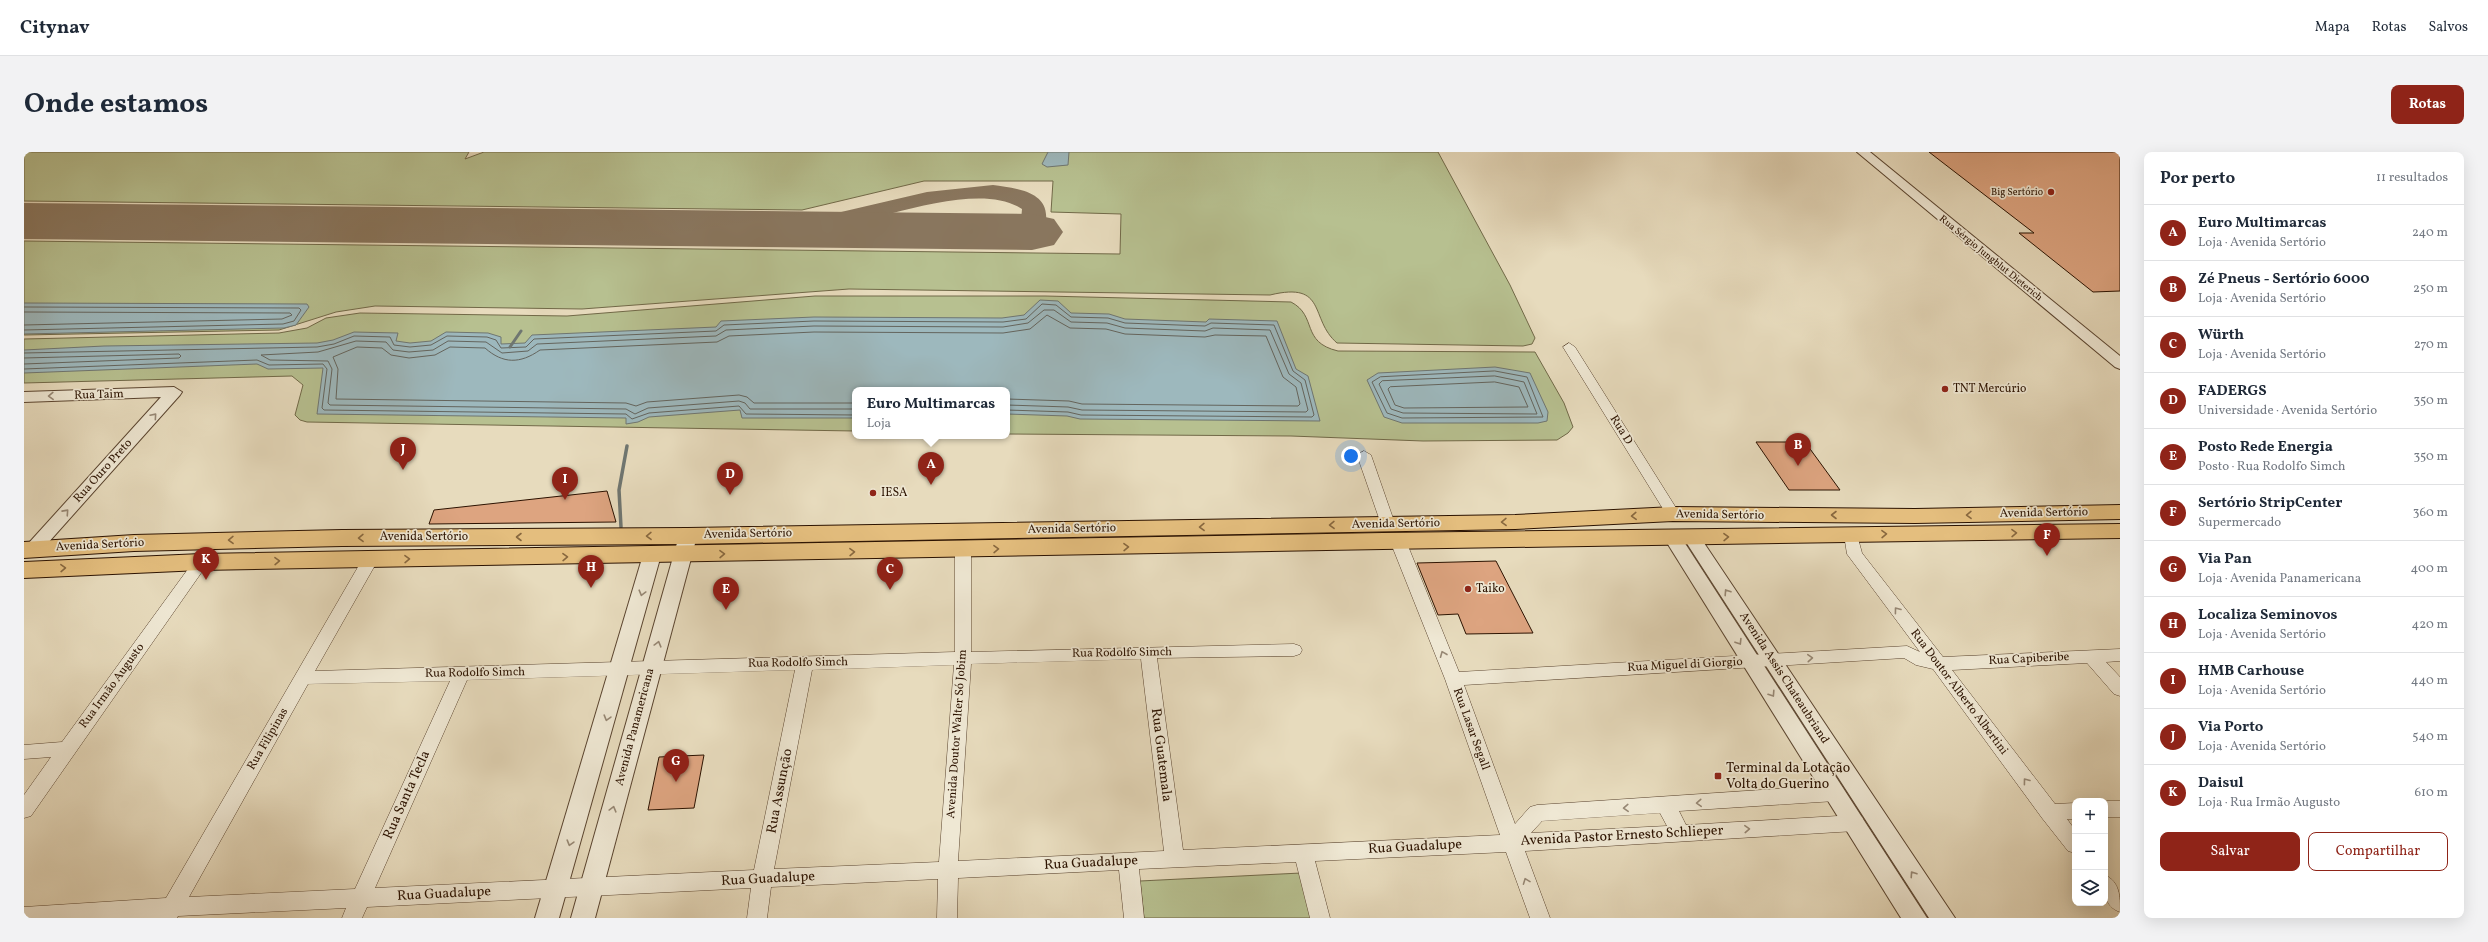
<!DOCTYPE html>
<html lang="pt">
<meta charset="utf-8">
<style>
:root{--surface:#fff;--page:#f2f2f3;--text:#1f2937;--muted:#747a83;--line:#e0e1e3;--accent:#8f2418}
body{margin:0;font-family:Vollkorn,serif;background:var(--page);color:var(--text)}
.controls{position:absolute;right:12px;bottom:12px;display:grid;overflow:hidden;border-radius:8px;box-shadow:0 4px 16px #0002}
.controls button{width:36px;height:36px;display:grid;place-items:center;padding:0;border:0;border-bottom:1px solid var(--line);background:var(--surface);color:var(--text);font:20px sans-serif}
.you{position:absolute;left:1327px;top:304px;width:14px;height:14px;margin:-10px;border:3px solid #fff;border-radius:50%;background:#1a73e8;box-shadow:0 0 0 6px #1a73e833}
.badge{display:grid;place-items:center;width:26px;height:26px;border-radius:50%;background:var(--accent);color:#fff;font-size:13px;font-weight:700}
.pin{position:absolute;translate:-50% -33px;filter:drop-shadow(0 1px 2px #0008)}
.pin::after{content:'';position:absolute;top:21px;width:14px;height:12px;background:inherit;clip-path:polygon(0 0,100% 0,50% 100%)}
.popup{position:absolute;left:828px;top:235px;width:158px;height:52px;box-sizing:border-box;display:grid;place-content:center;border-radius:8px;background:var(--surface);filter:drop-shadow(0 1px 3px #0005);font-size:13px;white-space:nowrap;color:var(--muted)}
.popup b{font-size:15px;color:var(--text)}
.popup::after{content:'';position:absolute;left:50%;top:100%;margin-left:-8px;border:8px solid transparent;border-top-color:var(--surface)}
.list{margin:0;padding:0;list-style:none}
h2{display:flex;justify-content:space-between;align-items:center;height:52px;margin:0;padding:0 16px;font-size:17px}
h2 small{font-size:13px;font-weight:400;color:var(--muted)}
.list li{display:grid;grid-template-columns:26px 1fr auto;gap:12px;align-items:center;box-sizing:border-box;height:56px;padding:0 16px;border-top:1px solid var(--line)}
.list b{display:block;font-size:15px;white-space:nowrap}
.list p{margin:0;font-size:13px;white-space:nowrap;color:var(--muted)}
.list em{font-size:13px;font-style:normal;color:var(--muted)}
.actions{display:flex;gap:8px;padding:12px 16px}
.actions a{flex:1;padding:9px 0;border:1px solid var(--accent);border-radius:8px;text-align:center;font-size:14px;color:var(--accent)}
.actions .main{background:var(--accent);color:#fff}
.icon{flex:none;width:22px;height:22px;fill:none;stroke:currentColor;stroke-width:2;stroke-linecap:round;stroke-linejoin:round}
.map{position:relative;flex:none;width:2096px;height:766px;overflow:hidden;border-radius:8px}
header{display:flex;align-items:center;gap:24px;box-sizing:border-box;height:56px;padding:0 20px;background:var(--surface);border-bottom:1px solid var(--line)}
header strong{font-size:19px}
nav{display:flex;gap:22px;margin-inline-start:auto;font-size:14px}
.intro{display:flex;align-items:center;justify-content:space-between;box-sizing:border-box;height:96px;padding:0 24px}
h1{margin:0;font-size:28px}
.button{padding:10px 18px;border-radius:8px;background:var(--accent);color:#fff;font-size:14px;font-weight:700}
main{display:flex;gap:24px;padding:0 24px}
aside{flex:1;background:var(--surface);border-radius:8px;box-shadow:0 4px 16px #0002}
.map>svg:first-child{display:block}
</style>
<header>
<strong>Citynav</strong>
<nav><a>Mapa</a><a>Rotas</a><a>Salvos</a></nav>
</header>
<div class="intro"><h1>Onde estamos</h1><a class="button">Rotas</a></div>
<main>
<div class="map">
<svg width="2096" height="766" viewBox="0 0 2096 766">
<rect width="100%" height="100%" fill="#e7dbbd"/>
<filter id="stains"><feTurbulence type="fractalNoise" baseFrequency=".005" numOctaves="4"/><feColorMatrix values="0 0 0 0 .2 0 0 0 0 .09 0 0 0 0 .02 0 0 0 .5 -.17"/></filter>
<radialGradient id="worn" r=".72"><stop offset=".6" stop-color="#630" stop-opacity="0"/><stop offset="1" stop-color="#630" stop-opacity=".3"/></radialGradient>
<g fill="#b7c090" stroke="#716948">
<path d="M 0,0 L 445,0 L 441,7 L 460,0 L 1414,0 L 1486,133 L 1511,186 L 1508,192 L 1499,194 L 1313,191 C 1285,167 1304,129 1246,143 L 825,137 L 558,157 L 351,154 L 312,160 L 255,178 L 0,183 L 0,89 L 1096,102 L 1097,62 L 1027,60 L 1029,29 L 900,29 L 778,58 L 0,49 Z"/>
<path d="M 791,144 L 1021,144 L 1267,150 C 1294,164 1276,190 1314,199 L 1511,200 L 1540,251 L 1549,275 L 1544,281 L 1533,288 L 1399,289 L 1267,284 L 983,282 L 983,238 L 831,238 L 831,279 L 283,270 L 276,268 L 271,263 L 279,233 L 268,224 L 0,231 L 0,187 L 255,181 L 283,176 L 302,166 L 336,161 L 543,164 Z"/>
<polygon points="1277,721 1287,766 1120,766 1116,729"/>
</g>
<g fill="#9db8bd" stroke="#6f7671">
<polygon points="1024,0 1045,0 1044,13 1023,15 1018,12"/>
<polygon points="1016,148 1034,149 1047,161 1085,162 1101,167 1182,170 1185,167 1253,169 1272,217 1284,224 1296,269 1056,267 1043,264 983,262 983,238 831,238 831,266 718,266 716,258 625,265 614,270 602,272 602,266 293,262 299,216 244,217 233,212 0,221 0,198 80,194 293,191 309,188 330,180 374,181 372,189 386,191 407,189 422,180 464,181 477,185 477,192 501,191 508,183 692,175 697,169 790,165 978,166 1000,163"/>
<polygon points="0,151 283,152 285,155 272,173 260,176 0,182"/>
<polygon points="1471,215 1506,221 1524,260 1523,269 1514,271 1378,271 1360,265 1343,228 1354,221"/>
</g>
<g fill="none" stroke-linecap="round" stroke-linejoin="round">
<g stroke="#64655e" stroke-width="1">
<polyline points="0,155 275,156 277,158 270,169 259,172 0,178"/>
<polyline points="0,160 266,161 268,163 258,167 0,173"/>
<polyline points="0,201 293,195 310,192 330,184 366,185 370,193 386,195 407,193 423,184 463,185 472,188 477,196 502,195 510,187 692,179 700,173 790,169 979,170 1002,167 1018,152 1032,153 1047,165 1084,166 1101,171 1181,174 1187,171 1250,173 1269,219 1281,228 1290,263 1288,265 1057,263 1044,260 983,258"/>
<polyline points="0,206 155,202 157,204 155,206 0,212"/>
<polyline points="0,217 233,208 245,213 299,212 303,217 298,256 300,258 602,262 608,267 625,261 715,254 722,262 831,263"/>
<polygon points="1471,219 1503,225 1519,265 1378,266 1363,261 1348,230 1356,225"/>
<polygon points="1471,224 1500,230 1513,262 1379,261 1367,257 1355,232 1358,229"/>
<polygon points="1471,230 1495,235 1504,255 1380,256 1371,253 1364,237 1366,235"/>
<path d="M 831,251 L 730,251 L 723,245 L 715,243 L 623,250 L 612,254 L 602,251 L 312,247 L 314,217 L 309,205 L 333,195 L 358,196 L 367,203 L 385,206 L 411,203 L 426,195 L 461,196 C 479,212 496,212 516,198 L 693,190 L 705,184 L 790,180 L 979,181 L 1006,177 L 1023,163 L 1046,176 L 1082,177 L 1101,182 L 1181,185 L 1191,183 L 1242,184 L 1259,225 L 1272,235 L 1276,252 L 1274,254 L 1058,252 L 1045,249 L 983,247"/>
<polyline points="831,257 726,257 721,251 715,249 624,256 611,262 602,257 306,253 304,251 308,217 304,209 246,208 237,203 294,200 332,189 362,190 369,198 385,200 409,198 424,189 462,190 478,201 504,199 513,192 692,184 702,178 790,174 979,175 1004,171 1020,158 1030,158 1047,170 1083,171 1101,176 1181,179 1189,176 1246,178 1265,222 1277,231 1284,258 1282,260 1058,258 1044,255 983,253"/>
</g>
<polyline stroke="#6f7671" stroke-width="3" points="486,195 497,179"/>
<polyline stroke="#6f7671" stroke-width="3.5" points="597,375 595,338 603,294"/>
<path fill="#89765e" fill-rule="evenodd" d="M 969,33 C 989,36 1025,38 1022,68 C 1021,74 1021,80 1017,85 L 1008,87 L 999,85 L 996,80 L 998,57 C 951,25 839,75 785,81 C 747,86 708,83 670,83 L 661,81 L 658,76 L 661,71 L 670,69 L 787,67 L 903,40 Z"/>
<polygon fill="#89765e" fill-rule="evenodd" points="0,51 1008,62 1030,67 1039,80 1030,93 1008,98 0,87"/>
</g>
<g fill="#dda480" stroke="#2b1200">
<polygon points="1905,0 2096,0 2096,139 2069,140 1995,81 2010,81"/>
<polygon points="1732,290 1781,290 1816,338 1765,338"/>
<polygon points="583,339 592,370 405,372 410,358"/>
<polygon points="1472,409 1509,481 1442,482 1434,462 1414,463 1393,411"/>
<polygon points="680,603 670,656 624,658 635,605"/>
</g>
<g fill="none" stroke-linecap="round" stroke-linejoin="round">
<g stroke="#5a442f" stroke-width="1">
<g id="minor">
<polygon points="1545,191 1551,195 1654,359 1656,362 1654,365 1644,365 1539,195"/>
<polygon points="1340,299 1347,303 1371,372 1369,376 1364,377 1357,372 1333,303"/>
<path d="M 1827,378 L 1832,379 L 1838,401 L 1919,505 L 2096,497 L 2096,509 L 2082,510 L 2096,525 L 2096,544 L 2090,542 L 2063,511 L 1928,518 L 2031,652 L 2051,651 L 2051,667 L 2043,667 L 2051,678 L 2051,701 L 2044,699 L 2018,666 L 1909,517 L 1892,513 L 1880,506 L 1440,533 L 1491,672 L 1506,655 L 1513,653 L 1811,633 L 1818,635 L 1820,641 L 1818,647 L 1811,649 L 1655,659 L 1662,673 L 1831,663 L 1838,665 L 1840,671 L 1838,677 L 1831,679 L 1501,699 L 1526,766 L 1506,766 L 1482,700 L 1291,709 L 1306,766 L 1286,766 L 1272,710 L 1115,717 L 1120,766 L 1100,766 L 1095,718 L 934,726 L 933,766 L 913,766 L 914,727 L 747,735 L 743,766 L 723,766 L 727,736 L 343,755 L 338,766 L 318,766 L 322,756 L 154,764 L 153,766 L 0,766 L 0,755 L 142,746 L 338,408 L 341,404 L 351,404 L 354,408 L 291,519 L 931,500 L 931,398 L 934,394 L 944,394 L 947,398 L 947,500 L 1270,492 L 1276,494 L 1278,498 L 1276,502 L 1270,504 L 1133,506 L 1159,698 L 1476,683 L 1421,527 L 1366,389 L 1369,385 L 1379,385 L 1382,389 L 1435,520 L 1883,494 L 1896,500 L 1823,402 L 1820,383 L 1822,379 ZM 1117,507 L 1140,699 L 934,709 L 947,512 ZM 930,513 L 915,710 L 750,717 L 788,518 ZM 771,518 L 730,718 L 351,736 L 443,528 ZM 426,529 L 331,737 L 165,745 L 284,532 ZM 1636,661 L 1643,674 L 1507,681 L 1518,669 Z"/>
<polygon points="177,405 182,406 185,410 182,414 7,664 0,666 0,643 27,605 0,607 0,593 38,590 172,406"/>
<rect x="2081" y="649" width="15" height="16"/>
<path d="M 2081,723 C 2096,730 2096,744 2096,760 C 2079,754 2081,739 2081,723 Z"/>
</g>
</g>
<g stroke="#5a442f" stroke-width="2">
<g id="tertiary">
<polygon points="1833,0 1846,0 2096,204 2096,217 2091,215"/>
<polygon points="150,235 158,240 156,243 15,401 9,403 3,401 0,397 3,393 137,245 0,250 0,240"/>
<polygon points="664,378 670,380 673,384 571,766 547,766 655,384 658,380"/>
<polygon points="1649,380 1655,382 1903,766 1877,766 1640,386 1643,382"/>
<polygon points="1668,380 1674,382 1931,766 1905,766 1662,390 1659,386 1662,382"/>
<polygon points="628,397 634,398 637,403 535,766 511,766 619,403 622,398"/>
</g>
</g>
<g stroke="#2b1200" stroke-width="2">
<g id="primary">
<polygon points="2096,353 2096,367 1891,371 1649,369 1491,377 664,392 318,394 110,399 0,406 0,390 110,383 318,378 664,376 1491,363 1649,355 1891,357"/>
<polygon points="2096,372 2096,386 1359,397 177,418 0,426 0,410 177,402 1359,381"/>
</g>
</g>
<use href="#minor" fill="#efe8d4" fill-rule="evenodd"/>
<use href="#tertiary" fill="#efe8d4" fill-rule="evenodd"/>
<use href="#primary" fill="#e4be7e" fill-rule="evenodd"/>
</g>
<defs><path id="oneway-chevron" d="M-2-3.5L2.5 0L-2 3.5" fill="none" stroke-width="1.6" stroke-linecap="round" stroke-linejoin="round"/></defs>
<g stroke="#978875">
<use href="#oneway-chevron" transform="translate(27 244) rotate(178)"/>
<use href="#oneway-chevron" transform="translate(130 264) rotate(-49)"/>
<use href="#oneway-chevron" transform="translate(42 360) rotate(-48)"/>
<use href="#oneway-chevron" transform="translate(1703 440) rotate(-123)"/>
<use href="#oneway-chevron" transform="translate(618 441) rotate(105)"/>
<use href="#oneway-chevron" transform="translate(1873 458) rotate(-127)"/>
<use href="#oneway-chevron" transform="translate(1715 490) rotate(58)"/>
<use href="#oneway-chevron" transform="translate(634 492) rotate(-75)"/>
<use href="#oneway-chevron" transform="translate(1419 502) rotate(-112)"/>
<use href="#oneway-chevron" transform="translate(1786 506) rotate(-4)"/>
<use href="#oneway-chevron" transform="translate(1748 542) rotate(57)"/>
<use href="#oneway-chevron" transform="translate(583 566) rotate(106)"/>
<use href="#oneway-chevron" transform="translate(2002 629) rotate(-127)"/>
<use href="#oneway-chevron" transform="translate(1675 651) rotate(176)"/>
<use href="#oneway-chevron" transform="translate(1602 656) rotate(177)"/>
<use href="#oneway-chevron" transform="translate(589 657) rotate(-75)"/>
<use href="#oneway-chevron" transform="translate(1723 677) rotate(-3)"/>
<use href="#oneway-chevron" transform="translate(546 691) rotate(106)"/>
<use href="#oneway-chevron" transform="translate(1889 722) rotate(-124)"/>
<use href="#oneway-chevron" transform="translate(1502 729) rotate(-111)"/>
</g>
<g stroke="#88683f">
<use href="#oneway-chevron" transform="translate(1810 363) rotate(-180)"/>
<use href="#oneway-chevron" transform="translate(1945 363) rotate(179)"/>
<use href="#oneway-chevron" transform="translate(1610 364) rotate(177)"/>
<use href="#oneway-chevron" transform="translate(1480 370) rotate(179)"/>
<use href="#oneway-chevron" transform="translate(1308 373) rotate(179)"/>
<use href="#oneway-chevron" transform="translate(1178 375) rotate(179)"/>
<use href="#oneway-chevron" transform="translate(1990 381) rotate(-1)"/>
<use href="#oneway-chevron" transform="translate(1860 382) rotate(-1)"/>
<use href="#oneway-chevron" transform="translate(625 384) rotate(179)"/>
<use href="#oneway-chevron" transform="translate(495 385) rotate(-180)"/>
<use href="#oneway-chevron" transform="translate(1702 385) rotate(-1)"/>
<use href="#oneway-chevron" transform="translate(337 386) rotate(179)"/>
<use href="#oneway-chevron" transform="translate(207 388) rotate(179)"/>
<use href="#oneway-chevron" transform="translate(1102 395) rotate(-1)"/>
<use href="#oneway-chevron" transform="translate(972 397) rotate(-1)"/>
<use href="#oneway-chevron" transform="translate(828 400) rotate(-1)"/>
<use href="#oneway-chevron" transform="translate(698 402) rotate(-1)"/>
<use href="#oneway-chevron" transform="translate(541 405) rotate(-1)"/>
<use href="#oneway-chevron" transform="translate(383 407) rotate(-1)"/>
<use href="#oneway-chevron" transform="translate(253 409) rotate(-1)"/>
<use href="#oneway-chevron" transform="translate(39 416) rotate(-2)"/>
</g>
<g fill="#8f2418" stroke="#efe8d4" stroke-width="1.5">
<circle cx="2027" cy="40" r="4"/>
<circle cx="1921" cy="237" r="4"/>
<circle cx="849" cy="341" r="4"/>
<circle cx="1444" cy="437" r="4"/>
<rect x="1690" y="620" width="8" height="8" rx="2"/>
</g>
<g text-anchor="middle" dominant-baseline="central" stroke-width="3.5" stroke-linejoin="round" paint-order="stroke">
<g font-size="10" fill="#2b1200" stroke="#efe8d4" text-anchor="end">
<text x="2019" y="40">Big Sertório</text>
</g>
<g font-size="10" fill="#2b1200" stroke="#efe8d4">
<text transform="translate(1967 106) rotate(39)">Rua Sérgio Jungblut Dieterich</text>
</g>
<g font-size="12" fill="#2b1200" stroke="#efe8d4" text-anchor="start">
<text x="1929" y="237">TNT Mercúrio</text>
<text x="857" y="341">IESA</text>
<text x="1452" y="437">Taiko</text>
</g>
<g font-size="12" fill="#2b1200" stroke="#efe8d4">
<text transform="translate(75 243) rotate(-2)">Rua Taim</text>
<text transform="translate(1597 278) rotate(58)">Rua D</text>
<text transform="translate(79 319) rotate(-48)">Rua Ouro Preto</text>
<text transform="translate(2020 361) rotate(-1)">Avenida Sertório</text>
<text transform="translate(1696 363) rotate(1)">Avenida Sertório</text>
<text transform="translate(1372 372) rotate(-1)">Avenida Sertório</text>
<text transform="translate(1048 377) rotate(-1)">Avenida Sertório</text>
<text transform="translate(724 382) rotate(-1)">Avenida Sertório</text>
<text x="400" y="385">Avenida Sertório</text>
<text transform="translate(76 393) rotate(-3)">Avenida Sertório</text>
<text transform="translate(1098 501) rotate(-1)">Rua Rodolfo Simch</text>
<text transform="translate(2005 507) rotate(-3)">Rua Capiberibe</text>
<text transform="translate(774 511) rotate(-1)">Rua Rodolfo Simch</text>
<text transform="translate(1661 513) rotate(-3)">Rua Miguel di Giorgio</text>
<text transform="translate(451 521) rotate(-1)">Rua Rodolfo Simch</text>
<text transform="translate(1760 526) rotate(57)">Avenida Assis Chateaubriand</text>
<text transform="translate(88 534) rotate(-54)">Rua Irmão Augusto</text>
<text transform="translate(1935 540) rotate(53)">Rua Doutor Alberto Albertini</text>
<text transform="translate(611 575) rotate(-75)">Avenida Panamericana</text>
<text transform="translate(1447 577) rotate(70)">Rua Lasar Segall</text>
<text transform="translate(933 582) rotate(-86)">Avenida Doutor Walter Só Jobim</text>
<text transform="translate(244 587) rotate(-60)">Rua Filipinas</text>
</g>
<g font-size="14" fill="#2b1200" stroke="#efe8d4">
<text transform="translate(1137 603) rotate(83)">Rua Guatemala</text>
<text transform="translate(756 639) rotate(-79)">Rua Assunção</text>
<text transform="translate(383 643) rotate(-66)">Rua Santa Tecla</text>
<text transform="translate(1598 684) rotate(-3)">Avenida Pastor Ernesto Schlieper</text>
<text transform="translate(1391 695) rotate(-3)">Rua Guadalupe</text>
<text transform="translate(1067 711) rotate(-3)">Rua Guadalupe</text>
<text transform="translate(744 727) rotate(-3)">Rua Guadalupe</text>
<text transform="translate(420 742) rotate(-3)">Rua Guadalupe</text>
</g>
<g font-size="14" fill="#2b1200" stroke="#efe8d4" text-anchor="start">
<text x="1702" y="616">Terminal da Lotação<tspan x="1702" dy="16">Volta do Guerino</tspan></text>
</g>
</g>
<rect width="100%" height="100%" filter="url(#stains)"/>
<rect width="100%" height="100%" fill="url(#worn)"/>
</svg>
<div class="controls">
<button>+</button>
<button>−</button>
<button><svg class="icon" aria-label="layers" viewBox="0 0 24 24"><path d="M12 4l9 5-9 5-9-5zM3 14l9 5 9-5"/></svg></button>
</div>
<div class="you"></div>
<div class="pin badge" style="left:907px;top:333px">A</div>
<div class="popup"><b>Euro Multimarcas</b>Loja</div>
<div class="pin badge" style="left:1774px;top:314px">B</div>
<div class="pin badge" style="left:866px;top:438px">C</div>
<div class="pin badge" style="left:706px;top:343px">D</div>
<div class="pin badge" style="left:702px;top:458px">E</div>
<div class="pin badge" style="left:2023px;top:404px">F</div>
<div class="pin badge" style="left:652px;top:630px">G</div>
<div class="pin badge" style="left:567px;top:436px">H</div>
<div class="pin badge" style="left:541px;top:348px">I</div>
<div class="pin badge" style="left:379px;top:318px">J</div>
<div class="pin badge" style="left:182px;top:428px">K</div>
</div>
<aside>
<h2>Por perto<small>11 resultados</small></h2>
<ul class="list">
<li><span class="badge">A</span><div><b>Euro Multimarcas</b><p>Loja · Avenida Sertório</p></div><em>240 m</em></li>
<li><span class="badge">B</span><div><b>Zé Pneus - Sertório 6000</b><p>Loja · Avenida Sertório</p></div><em>250 m</em></li>
<li><span class="badge">C</span><div><b>Würth</b><p>Loja · Avenida Sertório</p></div><em>270 m</em></li>
<li><span class="badge">D</span><div><b>FADERGS</b><p>Universidade · Avenida Sertório</p></div><em>350 m</em></li>
<li><span class="badge">E</span><div><b>Posto Rede Energia</b><p>Posto · Rua Rodolfo Simch</p></div><em>350 m</em></li>
<li><span class="badge">F</span><div><b>Sertório StripCenter</b><p>Supermercado</p></div><em>360 m</em></li>
<li><span class="badge">G</span><div><b>Via Pan</b><p>Loja · Avenida Panamericana</p></div><em>400 m</em></li>
<li><span class="badge">H</span><div><b>Localiza Seminovos</b><p>Loja · Avenida Sertório</p></div><em>420 m</em></li>
<li><span class="badge">I</span><div><b>HMB Carhouse</b><p>Loja · Avenida Sertório</p></div><em>440 m</em></li>
<li><span class="badge">J</span><div><b>Via Porto</b><p>Loja · Avenida Sertório</p></div><em>540 m</em></li>
<li><span class="badge">K</span><div><b>Daisul</b><p>Loja · Rua Irmão Augusto</p></div><em>610 m</em></li>
</ul>
<div class="actions"><a class="main">Salvar</a><a>Compartilhar</a></div>
</aside>
</main>
